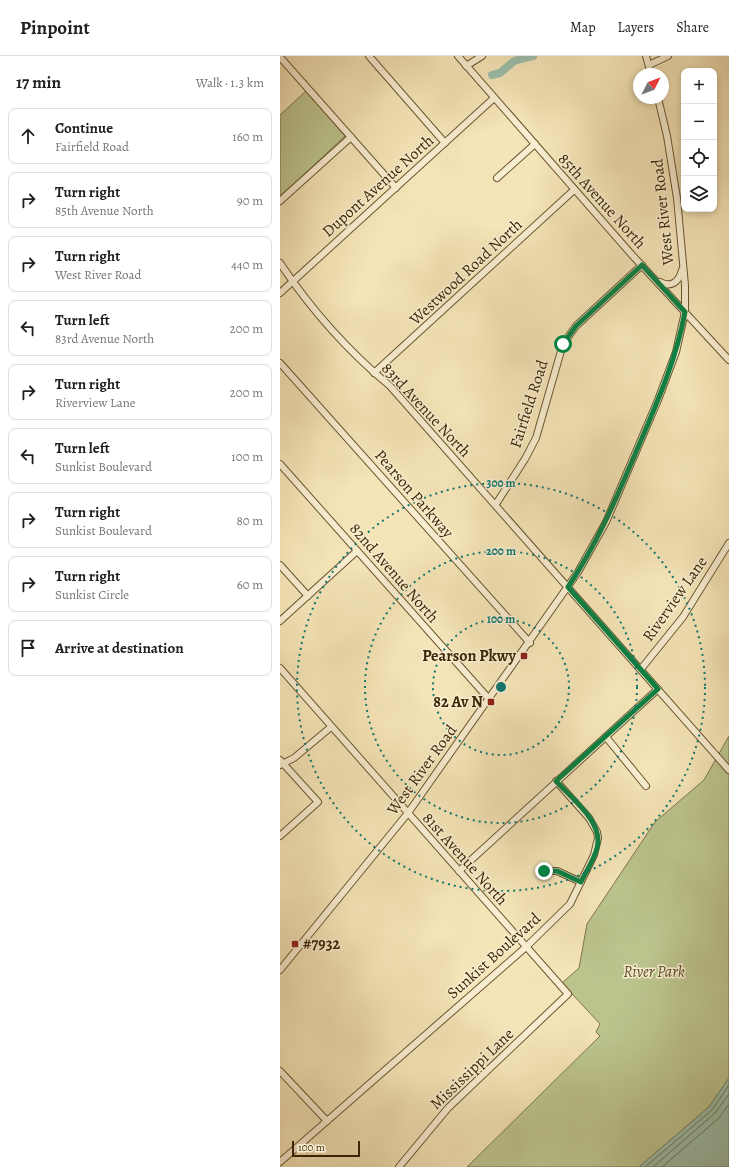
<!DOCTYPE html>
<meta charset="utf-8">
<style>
:root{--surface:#fff;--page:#f6f6f6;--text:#202124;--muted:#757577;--line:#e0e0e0}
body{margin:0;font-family:Alegreya,serif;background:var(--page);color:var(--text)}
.controls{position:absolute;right:12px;top:12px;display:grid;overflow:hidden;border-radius:8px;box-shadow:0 2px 6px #0003}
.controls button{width:36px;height:36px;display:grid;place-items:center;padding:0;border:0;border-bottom:1px solid var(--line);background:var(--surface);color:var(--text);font:20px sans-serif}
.compass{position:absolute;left:353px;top:12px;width:36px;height:36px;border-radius:50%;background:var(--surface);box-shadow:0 2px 6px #0003;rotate:48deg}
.scale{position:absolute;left:12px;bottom:10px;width:68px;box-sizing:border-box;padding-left:4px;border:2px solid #3c2603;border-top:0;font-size:11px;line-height:14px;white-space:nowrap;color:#3c2603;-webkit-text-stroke:3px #f8edd0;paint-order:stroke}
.stop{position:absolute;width:12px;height:12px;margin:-9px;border:3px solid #0b8043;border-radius:50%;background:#fff}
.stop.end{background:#0b8043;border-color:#fff;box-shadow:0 1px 4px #0008}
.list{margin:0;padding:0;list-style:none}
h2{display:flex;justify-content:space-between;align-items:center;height:52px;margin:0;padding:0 16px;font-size:17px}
h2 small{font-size:13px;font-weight:400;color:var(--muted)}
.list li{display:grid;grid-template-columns:26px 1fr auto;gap:12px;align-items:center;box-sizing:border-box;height:56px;margin:0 8px 8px;padding:0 8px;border:1px solid var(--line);border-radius:8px}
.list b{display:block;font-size:15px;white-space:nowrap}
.list p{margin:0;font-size:13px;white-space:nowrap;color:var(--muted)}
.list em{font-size:13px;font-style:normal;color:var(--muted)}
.icon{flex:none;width:22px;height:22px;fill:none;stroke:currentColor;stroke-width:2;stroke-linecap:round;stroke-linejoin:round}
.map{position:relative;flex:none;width:449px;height:1111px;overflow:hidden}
header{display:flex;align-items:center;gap:24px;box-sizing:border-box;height:56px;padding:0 20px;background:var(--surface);border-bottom:1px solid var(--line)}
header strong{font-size:19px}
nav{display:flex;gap:22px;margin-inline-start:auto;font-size:14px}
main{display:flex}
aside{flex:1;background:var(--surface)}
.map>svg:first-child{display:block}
</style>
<header>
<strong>Pinpoint</strong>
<nav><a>Map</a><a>Layers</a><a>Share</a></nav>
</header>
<main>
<aside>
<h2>17 min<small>Walk · 1.3 km</small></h2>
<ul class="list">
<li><svg class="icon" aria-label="ahead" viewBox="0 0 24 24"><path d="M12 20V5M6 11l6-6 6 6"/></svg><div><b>Continue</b><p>Fairfield Road</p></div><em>160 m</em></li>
<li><svg class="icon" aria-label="right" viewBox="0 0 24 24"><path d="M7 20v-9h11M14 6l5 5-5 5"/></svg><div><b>Turn right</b><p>85th Avenue North</p></div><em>90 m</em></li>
<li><svg class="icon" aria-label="right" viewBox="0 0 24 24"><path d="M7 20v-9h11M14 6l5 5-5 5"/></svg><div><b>Turn right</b><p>West River Road</p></div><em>440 m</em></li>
<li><svg class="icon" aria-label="left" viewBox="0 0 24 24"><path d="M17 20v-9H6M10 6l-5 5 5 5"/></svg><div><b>Turn left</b><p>83rd Avenue North</p></div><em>200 m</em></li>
<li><svg class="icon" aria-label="right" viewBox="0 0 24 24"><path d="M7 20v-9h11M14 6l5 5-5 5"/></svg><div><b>Turn right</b><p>Riverview Lane</p></div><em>200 m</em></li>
<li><svg class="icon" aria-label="left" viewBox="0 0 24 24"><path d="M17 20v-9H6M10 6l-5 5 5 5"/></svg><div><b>Turn left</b><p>Sunkist Boulevard</p></div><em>100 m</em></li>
<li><svg class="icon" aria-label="right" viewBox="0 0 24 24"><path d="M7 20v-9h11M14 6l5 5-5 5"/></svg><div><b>Turn right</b><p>Sunkist Boulevard</p></div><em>80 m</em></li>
<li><svg class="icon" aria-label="right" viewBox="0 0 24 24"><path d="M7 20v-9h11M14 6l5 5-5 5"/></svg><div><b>Turn right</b><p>Sunkist Circle</p></div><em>60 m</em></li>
<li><svg class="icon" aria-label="arrive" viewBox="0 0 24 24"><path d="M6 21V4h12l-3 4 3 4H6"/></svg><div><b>Arrive at destination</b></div></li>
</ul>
</aside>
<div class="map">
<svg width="449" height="1111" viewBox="0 0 449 1111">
<rect width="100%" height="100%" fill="#f4e4b7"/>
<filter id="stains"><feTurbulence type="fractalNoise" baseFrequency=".005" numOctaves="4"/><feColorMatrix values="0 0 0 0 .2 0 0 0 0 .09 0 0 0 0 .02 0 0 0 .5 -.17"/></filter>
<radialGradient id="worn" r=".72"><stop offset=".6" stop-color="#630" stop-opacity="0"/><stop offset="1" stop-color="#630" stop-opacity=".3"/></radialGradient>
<g fill="#bcc48e" stroke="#7c7548">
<polygon points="26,35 65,80 0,141 0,59"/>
<polygon points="449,680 449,1022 429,1051 359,1111 187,1111 320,980 316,976 320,968 282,927 299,912 307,868 375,766 424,724"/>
</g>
<polygon fill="#9cbfab" stroke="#768268" points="449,1022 449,1111 359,1111 429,1051"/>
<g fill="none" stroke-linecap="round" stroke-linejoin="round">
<g stroke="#6c7257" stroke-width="1">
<polyline points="365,1111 432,1054 449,1029"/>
<polyline points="373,1111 435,1057 449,1038"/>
<polyline points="382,1111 439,1062 449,1048"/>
</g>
<polyline stroke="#9cbfab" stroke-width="8" points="212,19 220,17 234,5 253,0"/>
<g stroke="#6a5630" stroke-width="8">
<g id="minor">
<polyline points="89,0 165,87"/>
<polyline points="178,0 352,199 449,304"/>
<polyline points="366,0 371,18"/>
<polyline points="0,1 116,132"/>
<polyline points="369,9 388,0"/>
<polyline points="186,10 202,0"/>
<polyline points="217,122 255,88"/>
<polyline points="0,145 71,81"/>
<path d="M 0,207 C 30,252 68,295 110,330 L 449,714"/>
<path d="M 380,226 C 391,232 399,226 402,214"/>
<polyline points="0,237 214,42"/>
<polyline points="0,307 250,587"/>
<polyline points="94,317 294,134"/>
<polyline points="0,408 209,643"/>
<polyline points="216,448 245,403 256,382 283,288 296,270 362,209"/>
<polyline points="0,509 28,540"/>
<polyline points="0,565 77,495"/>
<polyline points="0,612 288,938 168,1052 119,1111"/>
<polyline points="361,613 403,561 449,487"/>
<polyline points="326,681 366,730"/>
<polyline points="0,704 38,746 0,780"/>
<polyline points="0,709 14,702 51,671"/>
<polyline points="179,815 378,633"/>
<polyline points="264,815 277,815 301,826"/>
<polyline points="0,914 128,757 298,516 326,466 378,344 396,296 405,256 405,229 397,142 387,80 378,42"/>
<polyline points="0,1015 47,1065"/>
<polyline points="0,1106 246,891 290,848 314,799 318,782 317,776 309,762 276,725"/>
</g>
</g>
<use href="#minor" stroke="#f8edd0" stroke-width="6"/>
</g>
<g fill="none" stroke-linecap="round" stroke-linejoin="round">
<path stroke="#0b8043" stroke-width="5" d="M 264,815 L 277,815 L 301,826 C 306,815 314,804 317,792 C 324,766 292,743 276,725 L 378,633 L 288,531 C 317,488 336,443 356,396 C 376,349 396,305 405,256 L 362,209 L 296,270 L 283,288"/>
</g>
<g fill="none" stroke="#0f766e" stroke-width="2" stroke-dasharray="2 4">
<circle cx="221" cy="631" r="68"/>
<circle cx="221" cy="631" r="136"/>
<circle cx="221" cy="631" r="204"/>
</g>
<g fill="#8f2418" stroke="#f8edd0" stroke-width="1.5">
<rect x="240" y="596" width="8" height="8" rx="2"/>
<rect x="207" y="642" width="8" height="8" rx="2"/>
<rect x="11" y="884" width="8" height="8" rx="2"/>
</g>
<g text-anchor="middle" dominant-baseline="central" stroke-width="3" stroke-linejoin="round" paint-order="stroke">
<g font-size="16" fill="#3c2603" stroke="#f8edd0">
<text transform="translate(98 130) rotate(-42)">Dupont Avenue North</text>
<text transform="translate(322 145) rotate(48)">85th Avenue North</text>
<text transform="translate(383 156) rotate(-96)">West River Road</text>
<text transform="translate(186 216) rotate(-43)">Westwood Road North</text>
<text transform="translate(249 348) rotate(-72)">Fairfield Road</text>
<text transform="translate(146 354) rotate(47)">83rd Avenue North</text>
<text transform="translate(134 438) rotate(49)">Pearson Parkway</text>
<text transform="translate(114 517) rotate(49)">82nd Avenue North</text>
<text transform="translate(395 543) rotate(-55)">Riverview Lane</text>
<text transform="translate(142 714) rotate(-54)">West River Road</text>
<text transform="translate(185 803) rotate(48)">81st Avenue North</text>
<text transform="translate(214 900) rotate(-42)">Sunkist Boulevard</text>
<text transform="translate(192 1013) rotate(-44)">Mississippi Lane</text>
</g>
<g font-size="16" font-weight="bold" fill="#3c2603" stroke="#f8edd0" text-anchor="end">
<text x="236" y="600">Pearson Pkwy</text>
<text x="203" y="646">82 Av N</text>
<text x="23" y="888" text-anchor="start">#7932</text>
</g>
<g font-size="16" font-style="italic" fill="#5c4e26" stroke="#f8edd0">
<text x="374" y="916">River Park</text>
</g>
</g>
<circle cx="221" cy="631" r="6" fill="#0f766e" stroke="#f8edd0" stroke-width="2"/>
<g font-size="12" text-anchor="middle" font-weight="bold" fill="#0f766e" stroke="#f8edd0" stroke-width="3" stroke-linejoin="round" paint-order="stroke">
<text x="221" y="431">300 m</text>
<text x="221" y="499">200 m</text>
<text x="221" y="567">100 m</text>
</g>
<rect width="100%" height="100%" filter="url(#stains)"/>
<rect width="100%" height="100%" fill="url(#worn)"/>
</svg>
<div class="controls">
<button>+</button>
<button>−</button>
<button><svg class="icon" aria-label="locate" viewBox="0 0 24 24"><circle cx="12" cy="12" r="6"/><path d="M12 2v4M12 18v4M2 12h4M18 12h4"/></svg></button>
<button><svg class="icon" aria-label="layers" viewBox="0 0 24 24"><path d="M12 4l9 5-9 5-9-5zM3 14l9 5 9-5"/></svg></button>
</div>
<svg class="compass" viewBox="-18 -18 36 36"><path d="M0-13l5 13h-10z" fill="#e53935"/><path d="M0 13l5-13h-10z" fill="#757577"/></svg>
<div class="scale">100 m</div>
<div class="stop" style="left:283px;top:288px"></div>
<div class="stop end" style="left:264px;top:815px"></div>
</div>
</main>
